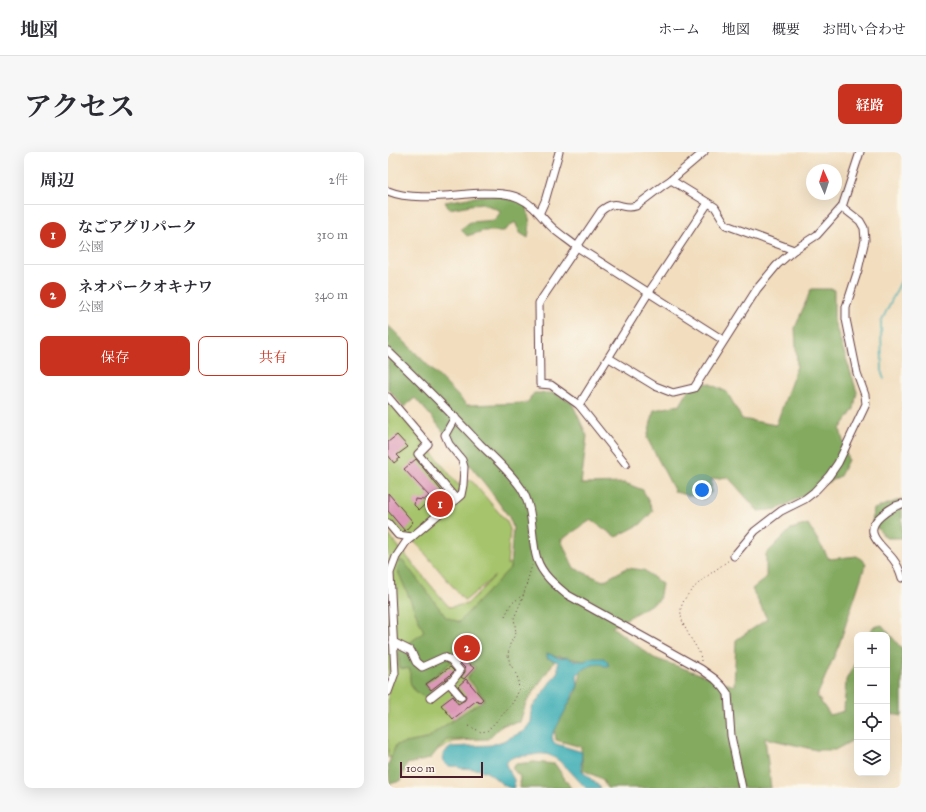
<!DOCTYPE html>
<html lang="ja">
<meta charset="utf-8">
<style>
:root{--surface:#fff;--page:#f7f7f7;--text:#2b2b33;--muted:#7c7c81;--line:#e1e1e2;--accent:#c8321e}
body{margin:0;font-family:"IM FELL Great Primer","Noto Serif JP",serif;background:var(--page);color:var(--text)}
.controls{position:absolute;right:12px;bottom:12px;display:grid;overflow:hidden;border-radius:8px;box-shadow:0 4px 16px #0002}
.controls button{width:36px;height:36px;display:grid;place-items:center;padding:0;border:0;border-bottom:1px solid var(--line);background:var(--surface);color:var(--text);font:20px sans-serif}
.compass{position:absolute;left:418px;top:12px;width:36px;height:36px;border-radius:50%;background:var(--surface);box-shadow:0 4px 16px #0002;rotate:357deg}
.scale{position:absolute;left:12px;bottom:10px;width:83px;box-sizing:border-box;padding-left:4px;border:2px solid #4a1f2b;border-top:0;font-size:11px;line-height:14px;white-space:nowrap;color:#4a1f2b;-webkit-text-stroke:3px #fbf7ec;paint-order:stroke}
.you{position:absolute;left:314px;top:338px;width:14px;height:14px;margin:-10px;border:3px solid #fff;border-radius:50%;background:#1a73e8;box-shadow:0 0 0 6px #1a73e833}
.badge{display:grid;place-items:center;width:26px;height:26px;border-radius:50%;background:var(--accent);color:#fff;font-size:13px;font-weight:700}
.pin{position:absolute;translate:-50% -50%;border:2px solid #fff;box-shadow:0 1px 4px #0006}
.list{margin:0;padding:0;list-style:none}
h2{display:flex;justify-content:space-between;align-items:center;height:52px;margin:0;padding:0 16px;font-size:17px}
h2 small{font-size:13px;font-weight:400;color:var(--muted)}
.list li{display:grid;grid-template-columns:26px 1fr auto;gap:12px;align-items:center;box-sizing:border-box;height:60px;padding:0 16px;border-top:1px solid var(--line)}
.list b{display:block;font-size:15px;white-space:nowrap}
.list p{margin:0;font-size:13px;white-space:nowrap;color:var(--muted)}
.list em{font-size:13px;font-style:normal;color:var(--muted)}
.actions{display:flex;gap:8px;padding:12px 16px}
.actions a{flex:1;padding:9px 0;border:1px solid var(--accent);border-radius:8px;text-align:center;font-size:14px;color:var(--accent)}
.actions .main{background:var(--accent);color:#fff}
.icon{flex:none;width:22px;height:22px;fill:none;stroke:currentColor;stroke-width:2;stroke-linecap:round;stroke-linejoin:round}
.map{position:relative;flex:none;width:514px;height:636px;overflow:hidden;border-radius:8px}
header{display:flex;align-items:center;gap:24px;box-sizing:border-box;height:56px;padding:0 20px;background:var(--surface);border-bottom:1px solid var(--line)}
header strong{font-size:19px}
nav{display:flex;gap:22px;margin-inline-start:auto;font-size:14px}
.intro{display:flex;align-items:center;justify-content:space-between;box-sizing:border-box;height:96px;padding:0 24px}
h1{margin:0;font-size:28px}
.button{padding:10px 18px;border-radius:8px;background:var(--accent);color:#fff;font-size:14px;font-weight:700}
main{display:flex;gap:24px;padding:0 24px}
aside{flex:1;background:var(--surface);border-radius:8px;box-shadow:0 4px 16px #0002}
.map>svg:first-child{display:block}
</style>
<header>
<strong>地図</strong>
<nav><a>ホーム</a><a>地図</a><a>概要</a><a>お問い合わせ</a></nav>
</header>
<div class="intro"><h1>アクセス</h1><a class="button">経路</a></div>
<main>
<aside>
<h2>周辺<small>2件</small></h2>
<ul class="list">
<li><span class="badge">1</span><div><b>なごアグリパーク</b><p>公園</p></div><em>310 m</em></li>
<li><span class="badge">2</span><div><b>ネオパークオキナワ</b><p>公園</p></div><em>340 m</em></li>
</ul>
<div class="actions"><a class="main">保存</a><a>共有</a></div>
</aside>
<div class="map">
<svg width="514" height="636" viewBox="0 0 514 636">
<rect width="100%" height="100%" fill="#fbf7ec"/>
<filter id="ink" filterUnits="userSpaceOnUse"><feTurbulence type="fractalNoise" baseFrequency=".025" numOctaves="2"/><feDisplacementMap in="SourceGraphic" scale="8" xChannelSelector="R" yChannelSelector="G"/><feConvolveMatrix kernelMatrix="1 2 1 2 8 2 1 2 1" color-interpolation-filters="sRGB"/></filter>
<filter id="wash" filterUnits="userSpaceOnUse"><feTurbulence type="fractalNoise" baseFrequency=".012" numOctaves="4" result="noise"/><feDisplacementMap in="SourceGraphic" scale="16" xChannelSelector="R" yChannelSelector="G"/><feGaussianBlur stdDeviation="0.9" result="paint"/><feColorMatrix in="noise" values="0 0 0 0 0 0 0 0 0 0 0 0 0 0 0 0 0 1.4 0 .05"/><feComposite in="paint" operator="in"/></filter>
<g filter="url(#wash)">
<rect width="100%" height="100%" fill="#f2debf"/>
<polygon fill="#a6c46c" stroke="#78724c" points="0,242 42,292 44,300 71,334 72,330 83,328 119,370 122,377 119,413 125,408 126,567 101,582 83,588 65,590 51,598 20,599 0,606 0,382 61,455 79,452 107,424 78,448 76,448 29,392 23,388 6,384 0,377"/>
<g fill="#84aa60" stroke="#676446">
<polygon points="98,43 129,46 139,55 142,72 140,86 132,81 127,70 116,79 95,79 79,84 73,77 82,70 107,68 113,59 94,51 61,57 57,50"/>
<polygon points="423,137 446,137 446,169 469,240 466,257 452,277 460,308 452,324 390,357 370,359 340,325 324,327 323,341 315,347 287,340 259,286 266,258 292,253 303,235 320,231 339,240 354,267 388,273 409,214 407,176"/>
<path d="M 0,173 L 79,253 L 139,251 L 146,241 L 167,241 L 184,251 L 199,284 L 193,332 L 237,331 L 255,338 L 265,359 L 253,372 L 228,385 L 203,368 L 173,388 L 186,416 L 215,429 L 239,416 L 256,418 L 274,432 L 271,448 L 224,475 L 266,506 L 346,534 L 348,488 L 379,467 L 364,437 L 378,426 L 378,402 L 403,377 L 420,372 L 441,407 L 469,404 L 478,411 L 451,493 L 429,544 L 442,563 L 456,559 L 458,528 L 469,507 L 469,586 L 447,598 L 428,598 L 377,586 L 383,636 L 219,636 L 214,627 L 195,618 L 193,595 L 168,588 L 166,574 L 188,541 L 196,509 L 170,504 L 138,551 L 132,570 L 114,573 L 100,587 L 58,588 L 42,607 L 19,612 L 12,629 L 2,632 L 0,613 L 8,593 L 38,587 L 50,578 L 97,547 L 80,526 L 87,515 L 69,501 L 61,512 L 37,532 L 44,542 L 39,547 C 24,537 21,537 22,517 L 11,516 L 11,499 L 36,480 L 9,417 L 12,408 L 16,410 L 58,465 L 71,470 L 122,416 L 125,375 L 121,365 L 100,336 L 42,263 L 27,246 L 16,255 L 0,237 Z"/>
<polygon points="514,347 514,386 498,386 484,370 486,357"/>
<polygon points="494,473 514,497 514,564 499,561 499,483 481,483 485,475"/>
<polygon points="146,610 167,612 183,636 131,636 132,625 124,616 128,612"/>
</g>
<path fill="#3caeb5" stroke="#436670" d="M 159,501 L 171,506 L 180,505 L 186,509 L 197,509 L 201,506 L 216,506 L 219,509 L 221,514 L 216,514 C 209,508 195,517 189,523 L 190,534 L 164,584 L 165,589 L 168,592 L 194,600 L 193,615 L 195,620 L 213,636 L 198,636 C 188,627 172,604 157,602 C 150,601 143,604 136,604 C 128,604 120,605 118,613 L 126,628 L 126,636 C 116,636 110,628 102,622 C 93,616 81,617 71,616 L 69,614 C 58,615 55,613 55,602 L 63,595 L 103,593 L 115,589 L 136,579 L 143,570 L 144,556 L 170,519 L 170,510 L 159,506 Z"/>
<g fill="none" stroke-linecap="round" stroke-linejoin="round">
<polyline stroke="#3caeb5" stroke-width="1.5" points="496,227 494,222 493,170 514,127"/>
</g>
<g id="blocks">
<g fill="#dc99b7">
<polygon points="9,283 20,295 9,303 12,306 6,311 0,303 0,290"/>
<polygon points="28,307 60,347 50,355 43,347 31,358 26,353 27,347 36,348 41,344 16,317"/>
<polygon points="0,341 25,370 17,379 0,359"/>
<polygon points="71,504 86,516 76,527 73,525 77,520 77,516 68,507"/>
<polygon points="62,515 66,519 61,524 43,538 38,532"/>
<polygon points="78,527 95,547 91,551 89,548 65,567 53,553 65,544 70,552 77,548 78,544 70,534"/>
</g>
</g>
</g>
<g filter="url(#ink)">
<use href="#blocks" fill-opacity="0" stroke="#633c41" stroke-width="1"/>
<g fill="none" stroke-linecap="round" stroke-linejoin="round">
<g stroke="#633c41" stroke-width="9">
<g id="minor">
<polyline points="283,28 327,55 338,73 406,98"/>
<path d="M 0,39 C 26,50 67,42 95,41 C 107,41 120,41 131,46 C 147,53 154,67 167,78 C 174,84 182,89 189,95 L 335,188"/>
<polyline points="152,60 157,49 171,0"/>
<path d="M 0,199 C 31,229 62,260 92,292 C 106,306 122,320 133,336 C 147,358 142,384 149,407 C 154,422 166,432 178,442 L 313,517 L 327,527 L 335,535 L 340,542 L 343,584 L 354,636"/>
<polyline points="221,206 267,234 285,241 306,236 369,137 389,113 406,98 429,83 454,55 472,0"/>
<polyline points="0,245 40,292 30,302 68,347"/>
<polyline points="191,253 261,140 320,51"/>
<path d="M 238,312 L 191,253 L 163,233 L 152,232 L 151,151 L 213,59 C 229,45 233,59 248,54 L 277,32 L 283,28 L 316,0"/>
<path d="M 514,352 C 505,354 499,359 493,364 C 473,381 494,393 505,407 C 509,412 512,419 514,426"/>
<polyline points="0,371 10,383 24,385"/>
<polyline points="346,404 367,379 393,359 417,347 426,340 441,324 450,311 478,252 477,243 469,221 458,167 458,155 470,118 477,88 476,76 472,69 454,55"/>
<polyline points="5,490 23,499 28,510 34,515 56,505 63,508 72,519 65,528 42,546"/>
<polyline points="61,531 73,545"/>
<polyline points="0,540 7,521 2,421 8,405 18,390 73,343 75,333 76,315 74,308 61,292 57,283 67,265"/>
</g>
</g>
<g stroke="#633c41" stroke-width="1" stroke-dasharray="1 3" stroke-linecap="butt">
<polyline points="117,464 123,452 136,442"/>
<path d="M 313,509 C 313,499 304,490 300,481 C 296,474 292,466 293,458 C 294,439 327,419 341,408"/>
<polyline points="81,574 93,580 99,579 121,556 127,547 131,538 129,522 122,512 120,503 122,492 128,481 126,466 135,445 144,413"/>
</g>
<use href="#minor" stroke="#fff" stroke-width="7"/>
</g>
</g>
</svg>
<div class="controls">
<button>+</button>
<button>−</button>
<button><svg class="icon" aria-label="locate" viewBox="0 0 24 24"><circle cx="12" cy="12" r="6"/><path d="M12 2v4M12 18v4M2 12h4M18 12h4"/></svg></button>
<button><svg class="icon" aria-label="layers" viewBox="0 0 24 24"><path d="M12 4l9 5-9 5-9-5zM3 14l9 5 9-5"/></svg></button>
</div>
<svg class="compass" viewBox="-18 -18 36 36"><path d="M0-13l5 13h-10z" fill="#e53935"/><path d="M0 13l5-13h-10z" fill="#7c7c81"/></svg>
<div class="scale">100 m</div>
<div class="you"></div>
<div class="pin badge" style="left:52px;top:352px">1</div>
<div class="pin badge" style="left:79px;top:496px">2</div>
</div>
</main>
